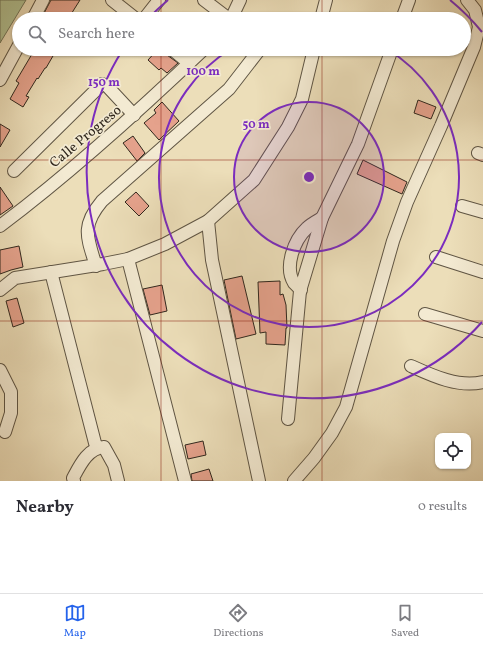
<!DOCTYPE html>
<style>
:root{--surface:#fff;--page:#f7f7f7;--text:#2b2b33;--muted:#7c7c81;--line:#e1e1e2;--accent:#2563eb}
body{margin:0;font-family:Vollkorn,serif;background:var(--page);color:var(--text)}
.controls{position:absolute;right:12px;bottom:12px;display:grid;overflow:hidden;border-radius:8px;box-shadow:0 1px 3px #0004}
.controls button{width:36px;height:36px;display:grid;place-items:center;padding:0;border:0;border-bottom:1px solid var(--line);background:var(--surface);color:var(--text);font:20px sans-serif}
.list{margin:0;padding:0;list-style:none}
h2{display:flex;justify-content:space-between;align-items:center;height:52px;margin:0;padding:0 16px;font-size:17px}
h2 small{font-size:13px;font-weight:400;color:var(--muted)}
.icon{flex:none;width:22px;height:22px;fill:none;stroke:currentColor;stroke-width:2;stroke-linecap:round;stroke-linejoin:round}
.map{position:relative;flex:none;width:483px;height:481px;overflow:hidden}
.search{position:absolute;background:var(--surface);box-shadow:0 1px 3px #0004;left:12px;right:12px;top:12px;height:44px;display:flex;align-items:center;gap:10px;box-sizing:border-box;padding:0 14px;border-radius:22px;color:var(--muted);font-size:15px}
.sheet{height:112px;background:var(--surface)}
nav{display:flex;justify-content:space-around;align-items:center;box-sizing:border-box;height:56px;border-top:1px solid var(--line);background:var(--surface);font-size:11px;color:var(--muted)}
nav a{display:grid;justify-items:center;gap:2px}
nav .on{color:var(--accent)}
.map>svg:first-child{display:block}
</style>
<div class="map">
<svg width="483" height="481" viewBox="0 0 483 481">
<rect width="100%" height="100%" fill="#ecdeb9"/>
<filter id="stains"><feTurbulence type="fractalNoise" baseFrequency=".005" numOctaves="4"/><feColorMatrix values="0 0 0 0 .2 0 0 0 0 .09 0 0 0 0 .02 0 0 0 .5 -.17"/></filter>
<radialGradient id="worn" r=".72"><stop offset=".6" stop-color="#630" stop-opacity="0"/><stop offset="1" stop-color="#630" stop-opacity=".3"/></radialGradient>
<polygon fill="#b2c293" stroke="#717458" points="0,0 26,0 0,43"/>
<g fill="#e5a28c" stroke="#30271d">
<polygon points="51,0 80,0 68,19 41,19"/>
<polygon points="35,49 57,49 46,68 45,68 38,79 37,78 26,96 29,97 23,107 10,99 19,83 16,81"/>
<polygon points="158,49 165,49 167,55 178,63 167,73 161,68 159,70 148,60"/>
<polygon points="418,100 436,107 431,119 414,113"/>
<polygon points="162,102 179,121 159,140 144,123 156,113 154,110"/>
<polygon points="0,124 10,130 0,147"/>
<polygon points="133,136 145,153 137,161 123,143"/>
<polygon points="363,160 407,182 402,194 357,174"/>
<polygon points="0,187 13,206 0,215"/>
<polygon points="136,192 149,206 139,216 125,202"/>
<polygon points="19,246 23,267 11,270 0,274 0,250"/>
<polygon points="242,276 256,334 236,339 224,280"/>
<polygon points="280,281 280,295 283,294 286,305 287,328 286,328 285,345 266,344 266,332 260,333 258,282"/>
<polygon points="162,285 167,311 150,315 143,289"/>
<polygon points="17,298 24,323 13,327 6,301"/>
<polygon points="203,441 206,455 188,459 185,445"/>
<polygon points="209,469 213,481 192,481 191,474"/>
</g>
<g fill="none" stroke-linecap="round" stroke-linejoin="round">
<g stroke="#5f5544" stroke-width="14">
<g id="minor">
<polyline points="112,0 136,19"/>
<polyline points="204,0 229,19"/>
<polyline points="33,19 43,0"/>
<polyline points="144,19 159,0"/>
<polyline points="231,19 240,0"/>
<polyline points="321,19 326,0"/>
<polyline points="402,19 409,0"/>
<polyline points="172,49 189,63"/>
<polyline points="0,80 19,45"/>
<polyline points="478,153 483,155"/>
<polyline points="14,171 102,84 107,86 134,115"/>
<polyline points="462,206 483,212"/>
<polyline points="208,221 212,260 259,481"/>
<path d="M 0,226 C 72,172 139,111 204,49"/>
<polyline points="436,257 483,272"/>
<polyline points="128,259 185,481"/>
<path d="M 96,266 C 87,237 81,226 102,201 L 229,89 L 260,49"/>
<polyline points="51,272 95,443 97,447"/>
<polyline points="0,290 15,278 103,264 128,259 165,244 208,221 254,180 288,127 302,99 314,49"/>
<path d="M 301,290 C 299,288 296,285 294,283 C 284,267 294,240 307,228 C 311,224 317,221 322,218"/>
<polyline points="425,314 483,331"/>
<path d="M 411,366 C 433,376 459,388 483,382"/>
<polyline points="0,370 11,392 11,413 5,432"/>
<polyline points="288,419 300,291 322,218 358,144 392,49"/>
<path d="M 74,481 L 73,478 C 80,465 88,448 104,447 L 114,465 L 118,481"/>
<polyline points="294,481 314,458 332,433 346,407 393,241 407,202 441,126 474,47 479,27 475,10 467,0"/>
</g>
</g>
<use href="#minor" stroke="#f3ead2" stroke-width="12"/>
</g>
<path fill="none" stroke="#8f2418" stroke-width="1" stroke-opacity="0.55" d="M 161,0 L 161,19M 322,0 L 322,19M 161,49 L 161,481M 322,49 L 322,481M 0,160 L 483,160M 0,321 L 483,321"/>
<circle cx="309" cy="177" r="75" fill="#7b2cbf" fill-opacity=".12"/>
<g fill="none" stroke="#7b2cbf" stroke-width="2">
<circle cx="309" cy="177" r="75"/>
<path d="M387 49A150 150 0 1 1 231 49"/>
<path d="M482 322A226 226 0 0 1 122 51M148 19A226 226 0 0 1 168 0M450 0A226 226 0 0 1 482 32"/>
</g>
<g text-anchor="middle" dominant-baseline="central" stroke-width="3.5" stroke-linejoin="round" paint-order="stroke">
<g font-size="14" fill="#30271d" stroke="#f3ead2">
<text transform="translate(86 137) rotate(-40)">Calle Progreso</text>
</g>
</g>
<circle cx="309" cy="177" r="6" fill="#7b2cbf" stroke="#f3ead2" stroke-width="2"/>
<g font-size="12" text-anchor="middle" font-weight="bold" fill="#7b2cbf" stroke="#f3ead2" stroke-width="3.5" stroke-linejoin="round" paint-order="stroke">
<text x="203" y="75">100 m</text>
<text x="104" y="86">150 m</text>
<text x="256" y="128">50 m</text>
</g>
<rect width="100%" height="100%" filter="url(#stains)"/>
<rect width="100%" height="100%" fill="url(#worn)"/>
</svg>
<div class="controls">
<button><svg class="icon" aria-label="locate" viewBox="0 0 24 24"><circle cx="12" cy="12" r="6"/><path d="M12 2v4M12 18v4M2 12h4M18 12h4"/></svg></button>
</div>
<div class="search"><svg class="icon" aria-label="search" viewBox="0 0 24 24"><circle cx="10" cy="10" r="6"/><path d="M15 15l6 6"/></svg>Search here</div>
</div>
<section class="sheet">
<h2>Nearby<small>0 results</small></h2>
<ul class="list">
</ul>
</section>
<nav>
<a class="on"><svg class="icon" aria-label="map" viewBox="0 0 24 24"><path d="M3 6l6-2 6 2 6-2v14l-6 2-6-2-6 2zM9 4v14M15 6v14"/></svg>Map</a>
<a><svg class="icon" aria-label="directions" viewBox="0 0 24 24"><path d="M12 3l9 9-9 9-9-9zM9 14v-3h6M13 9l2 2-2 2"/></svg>Directions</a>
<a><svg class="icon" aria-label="saved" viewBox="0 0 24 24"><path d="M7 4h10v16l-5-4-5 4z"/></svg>Saved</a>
</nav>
